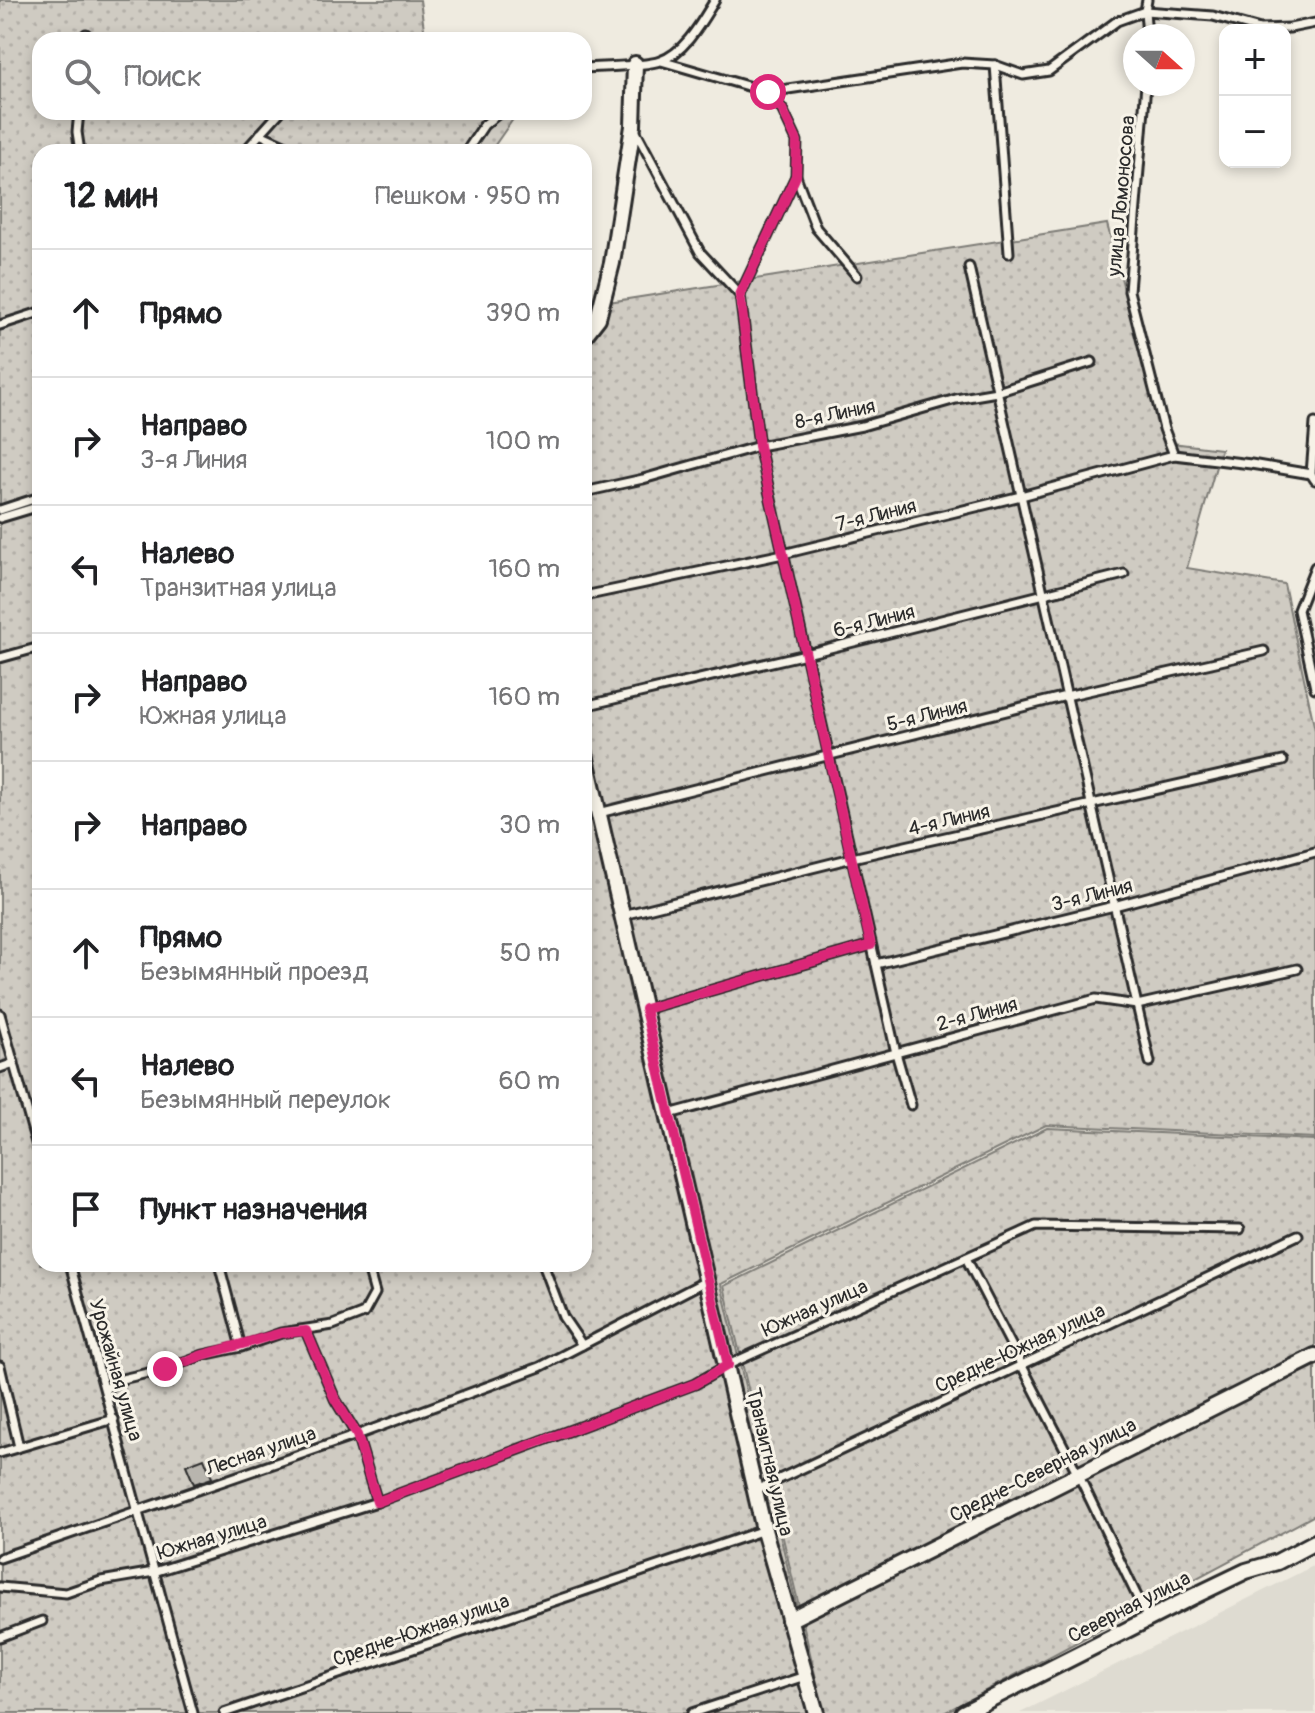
<!DOCTYPE html>
<html lang="ru">
<meta charset="utf-8">
<style>
:root{--surface:#fff;--page:#f6f6f6;--text:#202124;--muted:#757577;--line:#e0e0e0}
body{margin:0;font-family:Pangolin,sans-serif;background:var(--page);color:var(--text)}
.controls{position:absolute;right:24px;top:24px;display:grid;overflow:hidden;border-radius:16px;box-shadow:0 4px 12px #0003}
.controls button{width:72px;height:72px;display:grid;place-items:center;padding:0;border:0;border-bottom:2px solid var(--line);background:var(--surface);color:var(--text);font:40px sans-serif}
.compass{position:absolute;left:1123px;top:24px;width:72px;height:72px;border-radius:50%;background:var(--surface);box-shadow:0 4px 12px #0003;rotate:111deg}
.stop{position:absolute;width:24px;height:24px;margin:-18px;border:6px solid #db2777;border-radius:50%;background:#fff}
.stop.end{background:#db2777;border-color:#fff;box-shadow:0 2px 8px #0008}
.list{margin:0;padding:0;list-style:none}
h2{display:flex;justify-content:space-between;align-items:center;height:104px;margin:0;padding:0 32px;font-size:34px}
h2 small{font-size:26px;font-weight:400;color:var(--muted)}
.list li{display:grid;grid-template-columns:52px 1fr auto;gap:24px;align-items:center;box-sizing:border-box;height:128px;padding:0 32px;border-top:2px solid var(--line)}
.list b{display:block;font-size:30px;white-space:nowrap}
.list p{margin:0;font-size:26px;white-space:nowrap;color:var(--muted)}
.list em{font-size:26px;font-style:normal;color:var(--muted)}
.icon{flex:none;width:44px;height:44px;fill:none;stroke:currentColor;stroke-width:2;stroke-linecap:round;stroke-linejoin:round}
.map{position:relative;flex:none;width:1315px;height:1713px;overflow:hidden}
.search{position:absolute;background:var(--surface);box-shadow:0 4px 12px #0003;left:32px;top:32px;width:560px;height:88px;display:flex;align-items:center;gap:20px;box-sizing:border-box;padding:0 28px;border-radius:24px;color:var(--muted);font-size:30px}
.panel{position:absolute;background:var(--surface);box-shadow:0 4px 12px #0003;left:32px;top:144px;width:560px;height:1128px;border-radius:24px}
.map>svg:first-child{display:block}
</style>
<div class="map">
<svg width="1315" height="1713" viewBox="0 0 1315 1713">
<defs>
<pattern id="garden-dots" width="8" height="8" patternUnits="userSpaceOnUse" patternTransform="scale(2)"><rect width="8" height="8" fill="#cfcbc2"/><path d="M2 2h.1M6 6h.1" fill="none" stroke="#b2aea7" stroke-width="1.8" stroke-linecap="round"/></pattern>
</defs>
<rect width="100%" height="100%" fill="#efebe0"/>
<filter id="ink" filterUnits="userSpaceOnUse"><feTurbulence type="fractalNoise" baseFrequency=".0125" numOctaves="2"/><feDisplacementMap in="SourceGraphic" scale="16" xChannelSelector="R" yChannelSelector="G"/><feConvolveMatrix kernelMatrix="1 2 1 2 8 2 1 2 1" color-interpolation-filters="sRGB"/></filter>
<g filter="url(#ink)">
<polygon fill="#dedbd1" points="1315,1565 1315,1713 1020,1713"/>
<g fill="url(#garden-dots)" stroke="#7d7b76" stroke-width="2">
<polygon points="0,0 420,0 425,36 445,40 40,40 40,112 518,112 490,152 40,152 40,1264 584,1264 584,316 596,304 1107,224 1164,442 1221,449 1187,568 1284,584 1315,730 1315,1138 1046,1125 721,1284 822,1713 0,1713"/>
<polygon points="1047,1128 1315,1140 1315,1515 944,1713 824,1713 724,1286"/>
</g>
<polygon fill="#b8b5ae" stroke="#2b2b2b" stroke-width="2" points="204,1458 212,1478 194,1484 186,1465"/>
<g fill="none" stroke-linecap="round" stroke-linejoin="round">
<g stroke="#2b2b2b" stroke-width="13">
<g id="service">
<polyline points="1147,36 1145,11 1147,0"/>
<polyline points="85,40 86,34"/>
<polyline points="661,61 768,92 782,109 797,141 796,176 740,295"/>
<polyline points="995,65 1009,253"/>
<path d="M 584,68 C 600,67 647,66 660,61 C 685,53 702,21 715,0"/>
<polyline points="1146,84 1129,291 1164,429 1174,455 1251,464 1311,474 1315,480"/>
<polyline points="768,92 962,63 995,65 1023,75 1049,71 1117,21 1145,11 1213,16 1260,29 1290,28 1315,23"/>
<polyline points="79,112 77,132 80,152"/>
<polyline points="635,130 700,252 740,295 759,446 896,1053 911,1105"/>
<polyline points="260,134 299,152"/>
<polyline points="244,152 280,112"/>
<polyline points="466,152 484,125 500,112"/>
<polyline points="796,176 816,228 857,276"/>
<polyline points="969,267 1150,1062"/>
<polyline points="0,325 40,312"/>
<polyline points="1311,474 1315,423"/>
<polyline points="584,492 643,479 759,446 862,426 956,399 997,392 1092,362"/>
<polyline points="0,510 40,497"/>
<polyline points="0,518 40,506"/>
<polyline points="1315,567 1298,610 1315,688"/>
<polyline points="584,596 783,554 1021,496 1174,455"/>
<polyline points="0,658 40,647"/>
<polyline points="584,706 806,654 1124,574"/>
<polyline points="599,813 1066,696 1264,651"/>
<polyline points="623,915 852,858 1283,761"/>
<polyline points="876,964 1114,906 1315,852"/>
<polyline points="645,1009 871,945"/>
<polyline points="0,1014 40,1157"/>
<polyline points="0,1068 14,1063"/>
<polyline points="669,1114 1096,999 1137,1005 1297,969"/>
<polyline points="966,1258 1078,1474 1148,1619"/>
<polyline points="70,1264 193,1713"/>
<polyline points="219,1264 241,1347"/>
<polyline points="543,1264 563,1317 582,1345"/>
<polyline points="306,1331 335,1399 357,1435 377,1502"/>
<polyline points="0,1366 19,1447"/>
<polyline points="105,1389 122,1379 165,1369 203,1355 241,1347 281,1333 333,1325 364,1313 375,1293 367,1264"/>
<polyline points="0,1453 114,1419"/>
<polyline points="756,1490 1298,1235"/>
<polyline points="0,1558 357,1435 540,1367 702,1283"/>
<polyline points="0,1587 66,1593 101,1581 154,1572 377,1502 695,1384 728,1365 1036,1226 1240,1229"/>
<polyline points="0,1637 42,1621"/>
<polyline points="224,1713 764,1530"/>
<polyline points="692,1713 805,1676"/>
</g>
</g>
<g stroke="#2b2b2b" stroke-width="20">
<g id="minor">
<polyline points="584,336 598,318 612,263 633,126 635,64"/>
<polyline points="584,750 764,1530 816,1713"/>
<polyline points="789,1620 1315,1356"/>
<polyline points="963,1713 1192,1597 1246,1571 1277,1562 1315,1542"/>
</g>
</g>
<use href="#service" stroke="#f7f3e8" stroke-width="7"/>
<use href="#minor" stroke="#f7f3e8" stroke-width="14"/>
</g>
</g>
<g fill="none" stroke-linecap="round" stroke-linejoin="round" filter="url(#ink)">
<polyline stroke="#db2777" stroke-width="10" points="165,1369 203,1355 281,1333 306,1331 335,1399 357,1435 377,1502 695,1384 728,1365 645,1009 871,945 759,446 740,295 796,176 797,141 782,109 768,92"/>
</g>
<g text-anchor="middle" dominant-baseline="central" stroke-width="6" stroke-linejoin="round" paint-order="stroke">
<g font-size="20" fill="#2b2b2b" stroke="#f7f3e8">
<text transform="translate(1121 196) rotate(-85)">улица Ломоносова</text>
<text transform="translate(835 414) rotate(-12)">8-я Линия</text>
<text transform="translate(876 515) rotate(-14)">7-я Линия</text>
<text transform="translate(874 621) rotate(-14)">6-я Линия</text>
<text transform="translate(927 715) rotate(-14)">5-я Линия</text>
<text transform="translate(949 820) rotate(-13)">4-я Линия</text>
<text transform="translate(1092 895) rotate(-14)">3-я Линия</text>
<text transform="translate(977 1014) rotate(-15)">2-я Линия</text>
<text transform="translate(815 1308) rotate(-24)">Южная улица</text>
<text transform="translate(1020 1348) rotate(-25)">Средне-Южная улица</text>
<text transform="translate(116 1370) rotate(74)">Урожайная улица</text>
<text transform="translate(261 1451) rotate(-19)">Лесная улица</text>
<text transform="translate(770 1462) rotate(77)">Транзитная улица</text>
<text transform="translate(1043 1470) rotate(-27)">Средне-Северная улица</text>
<text transform="translate(212 1537) rotate(-17)">Южная улица</text>
<text transform="translate(1129 1607) rotate(-27)">Северная улица</text>
<text transform="translate(421 1630) rotate(-19)">Средне-Южная улица</text>
</g>
</g>
</svg>
<div class="controls">
<button>+</button>
<button>−</button>
</div>
<svg class="compass" viewBox="-18 -18 36 36"><path d="M0-13l5 13h-10z" fill="#e53935"/><path d="M0 13l5-13h-10z" fill="#757577"/></svg>
<div class="stop" style="left:768px;top:92px"></div>
<div class="stop end" style="left:165px;top:1369px"></div>
<div class="search"><svg class="icon" aria-label="search" viewBox="0 0 24 24"><circle cx="10" cy="10" r="6"/><path d="M15 15l6 6"/></svg>Поиск</div>
<section class="panel">
<h2>12 мин<small>Пешком · 950 m</small></h2>
<ul class="list">
<li><svg class="icon" aria-label="ahead" viewBox="0 0 24 24"><path d="M12 20V5M6 11l6-6 6 6"/></svg><div><b>Прямо</b></div><em>390 m</em></li>
<li><svg class="icon" aria-label="right" viewBox="0 0 24 24"><path d="M7 20v-9h11M14 6l5 5-5 5"/></svg><div><b>Направо</b><p>3-я Линия</p></div><em>100 m</em></li>
<li><svg class="icon" aria-label="left" viewBox="0 0 24 24"><path d="M17 20v-9H6M10 6l-5 5 5 5"/></svg><div><b>Налево</b><p>Транзитная улица</p></div><em>160 m</em></li>
<li><svg class="icon" aria-label="right" viewBox="0 0 24 24"><path d="M7 20v-9h11M14 6l5 5-5 5"/></svg><div><b>Направо</b><p>Южная улица</p></div><em>160 m</em></li>
<li><svg class="icon" aria-label="right" viewBox="0 0 24 24"><path d="M7 20v-9h11M14 6l5 5-5 5"/></svg><div><b>Направо</b></div><em>30 m</em></li>
<li><svg class="icon" aria-label="ahead" viewBox="0 0 24 24"><path d="M12 20V5M6 11l6-6 6 6"/></svg><div><b>Прямо</b><p>Безымянный проезд</p></div><em>50 m</em></li>
<li><svg class="icon" aria-label="left" viewBox="0 0 24 24"><path d="M17 20v-9H6M10 6l-5 5 5 5"/></svg><div><b>Налево</b><p>Безымянный переулок</p></div><em>60 m</em></li>
<li><svg class="icon" aria-label="arrive" viewBox="0 0 24 24"><path d="M6 21V4h12l-3 4 3 4H6"/></svg><div><b>Пункт назначения</b></div></li>
</ul>
</section>
</div>
